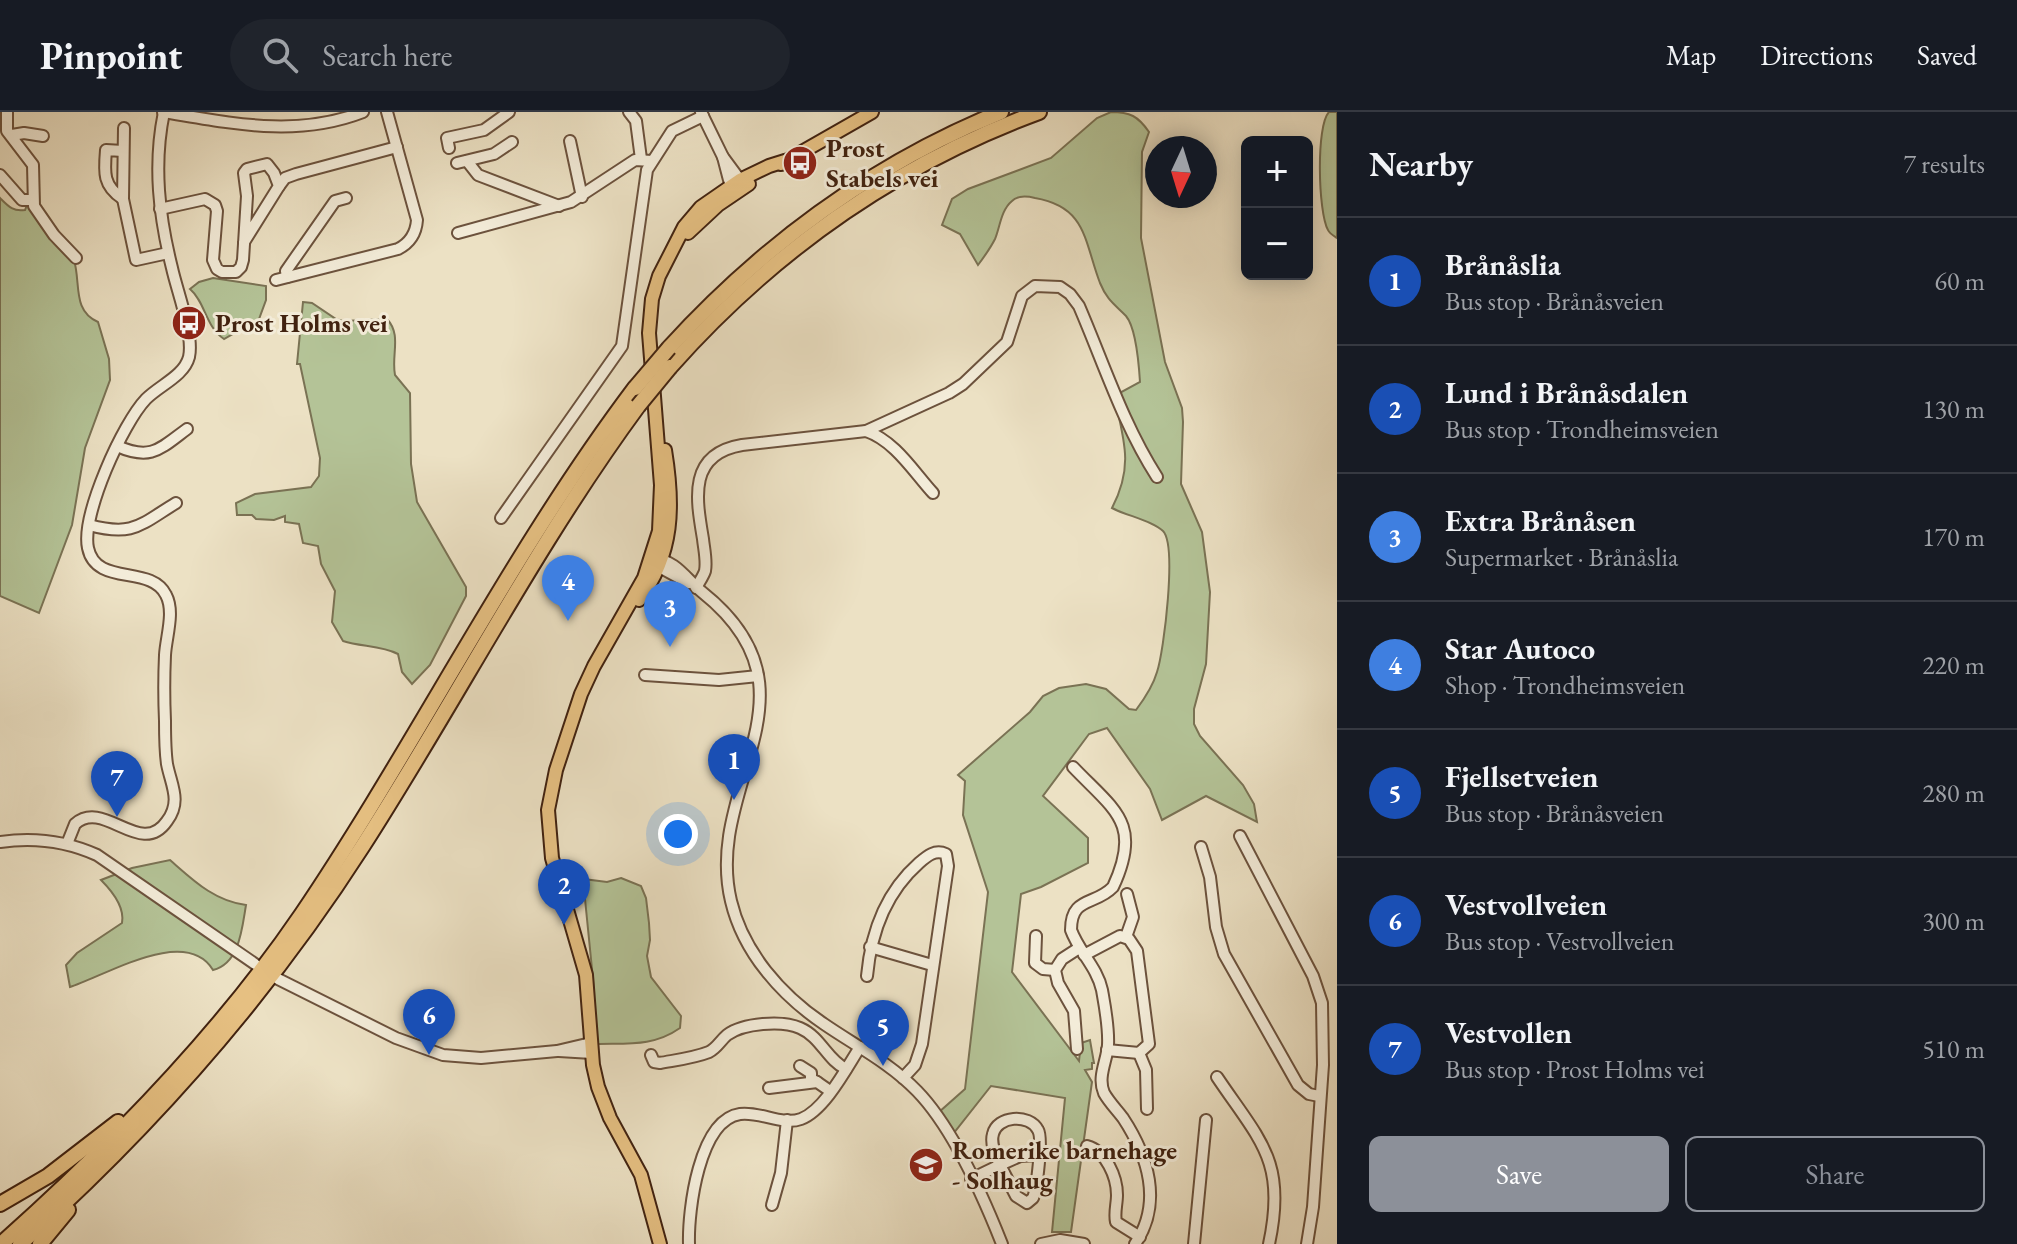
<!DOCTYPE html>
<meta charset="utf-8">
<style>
:root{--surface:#171b24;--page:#20242c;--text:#f1f3f6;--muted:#9ea1a6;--line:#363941;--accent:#8c9099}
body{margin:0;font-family:"EB Garamond",serif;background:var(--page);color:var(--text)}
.controls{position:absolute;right:24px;top:24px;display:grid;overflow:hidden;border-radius:12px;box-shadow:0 4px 20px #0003}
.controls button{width:72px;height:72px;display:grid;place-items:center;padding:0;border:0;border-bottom:2px solid var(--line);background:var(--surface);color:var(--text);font:40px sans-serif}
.compass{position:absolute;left:1145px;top:24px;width:72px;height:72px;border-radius:50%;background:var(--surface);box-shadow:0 4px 20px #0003;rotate:184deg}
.you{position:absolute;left:678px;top:722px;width:28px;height:28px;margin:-20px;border:6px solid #fff;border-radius:50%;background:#1a73e8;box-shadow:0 0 0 12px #1a73e833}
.badge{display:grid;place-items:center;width:52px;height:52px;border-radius:50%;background:var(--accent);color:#fff;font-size:26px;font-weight:700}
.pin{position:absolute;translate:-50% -66px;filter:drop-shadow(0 2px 4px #0008)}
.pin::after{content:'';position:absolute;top:42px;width:28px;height:24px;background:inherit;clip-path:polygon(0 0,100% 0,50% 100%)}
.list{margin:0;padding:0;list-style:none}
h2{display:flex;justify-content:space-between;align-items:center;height:104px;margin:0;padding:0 32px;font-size:34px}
h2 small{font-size:26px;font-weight:400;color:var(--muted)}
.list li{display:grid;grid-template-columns:52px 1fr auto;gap:24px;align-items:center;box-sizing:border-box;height:128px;padding:0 32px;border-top:2px solid var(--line)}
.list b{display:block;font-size:30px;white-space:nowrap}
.list p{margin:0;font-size:26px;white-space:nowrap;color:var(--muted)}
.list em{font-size:26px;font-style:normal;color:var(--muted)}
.actions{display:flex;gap:16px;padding:24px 32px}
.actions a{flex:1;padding:18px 0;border:2px solid var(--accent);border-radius:12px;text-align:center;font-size:28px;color:var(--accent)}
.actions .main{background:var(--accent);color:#fff}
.icon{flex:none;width:44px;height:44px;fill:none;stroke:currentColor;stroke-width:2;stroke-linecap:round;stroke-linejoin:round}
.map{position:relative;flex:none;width:1337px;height:1132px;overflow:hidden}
header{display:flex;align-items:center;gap:48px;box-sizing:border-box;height:112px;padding:0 40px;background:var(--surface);border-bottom:2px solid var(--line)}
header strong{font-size:38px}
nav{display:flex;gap:44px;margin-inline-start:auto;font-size:28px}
.search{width:560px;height:72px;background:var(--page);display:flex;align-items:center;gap:20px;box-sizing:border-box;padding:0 28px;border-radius:44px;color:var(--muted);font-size:30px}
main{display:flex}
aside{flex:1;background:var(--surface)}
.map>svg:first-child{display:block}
</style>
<header>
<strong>Pinpoint</strong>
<div class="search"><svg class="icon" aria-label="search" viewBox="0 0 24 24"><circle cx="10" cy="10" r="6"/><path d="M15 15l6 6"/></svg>Search here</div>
<nav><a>Map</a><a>Directions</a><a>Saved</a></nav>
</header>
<main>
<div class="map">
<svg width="1337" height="1132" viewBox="0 0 1337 1132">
<rect width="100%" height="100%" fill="#ece1c4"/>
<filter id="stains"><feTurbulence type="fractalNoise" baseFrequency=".0025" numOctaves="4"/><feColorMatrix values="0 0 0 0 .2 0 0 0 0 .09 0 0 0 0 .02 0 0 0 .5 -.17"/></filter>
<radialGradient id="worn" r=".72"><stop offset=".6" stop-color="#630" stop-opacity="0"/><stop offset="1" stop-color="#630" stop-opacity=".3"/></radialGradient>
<g fill="#b4c397" stroke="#7a7254" stroke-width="2">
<path d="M 1111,0 C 1130,0 1138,4 1149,20 L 1142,40 L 1141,126 L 1165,250 L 1182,296 L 1183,310 L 1181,372 L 1202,420 L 1210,480 L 1206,552 L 1194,597 L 1194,612 L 1200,624 L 1243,673 L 1254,692 L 1257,710 L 1206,684 L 1162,708 L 1150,677 L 1107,616 L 1089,622 L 1043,684 L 1088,726 L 1088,751 L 1041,775 L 1021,782 L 1012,860 L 1079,949 L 1081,931 L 1090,928 L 1094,951 L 1092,951 L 1092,957 L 1085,958 L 1092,970 L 1071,1120 L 1052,1120 L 1065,986 L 991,974 L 953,1022 L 938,1001 L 965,977 L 988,780 L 963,703 L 965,669 L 958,663 L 1030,600 L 1043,584 L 1059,576 L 1086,572 L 1106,577 L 1129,597 L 1136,598 C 1145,586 1153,574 1157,560 C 1164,539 1177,433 1163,419 C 1151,408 1127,404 1112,396 C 1134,354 1124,328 1114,284 L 1140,270 C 1139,254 1136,216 1126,204 C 1114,192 1107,188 1100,171 C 1084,129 1087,95 1035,86 C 1027,84 1018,83 1012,89 C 1001,98 1000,115 995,127 C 990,137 984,145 978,153 L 960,122 L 942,113 L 952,87 L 968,77 L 1051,46 L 1097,6 Z"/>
<path d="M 1329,0 L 1337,0 L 1337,126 C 1334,124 1329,121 1328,118 C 1318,100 1316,13 1329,0 Z"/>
<path d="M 0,86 C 8,94 13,100 25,98 L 27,93 L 37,96 C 46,108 70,136 74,148 C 81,171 72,199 98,210 L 109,247 L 110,268 L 85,336 L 72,413 L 39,501 L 0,484 Z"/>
<path d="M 213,166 L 266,174 L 266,188 L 259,207 L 224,227 C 205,214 206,191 190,177 L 199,170 Z"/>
<path d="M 303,190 L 312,191 L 336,207 L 343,209 L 387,207 C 402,223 391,243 395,263 L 410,281 L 411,352 L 417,390 L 466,475 L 466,484 L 430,553 L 412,572 L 402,560 L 398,542 C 381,533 361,535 343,529 L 332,510 L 335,479 L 321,452 L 318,434 L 303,431 L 299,412 L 285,410 L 285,404 L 274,408 L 256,407 L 252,403 L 237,403 L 236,391 L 255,382 L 311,375 L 319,364 L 320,346 L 300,252 L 297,252 Z"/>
<path d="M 170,748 C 193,768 214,789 246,793 C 242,816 240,851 213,858 C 186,813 105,864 70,875 L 66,853 L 77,841 L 122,811 C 125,795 112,779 101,768 L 132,756 Z"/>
<path d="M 621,766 L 641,774 L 646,786 L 649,811 L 650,828 L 647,844 L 651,865 L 681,904 L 680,916 C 653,935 627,931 596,932 L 593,867 L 583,767 L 607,770 Z"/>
</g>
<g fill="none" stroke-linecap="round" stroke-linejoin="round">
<g stroke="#6c523d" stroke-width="14">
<g id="minor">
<polyline points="7,0 7,19 33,53 34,94 54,123 76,146"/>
<path d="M 163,0 C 231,11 296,26 363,0"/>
<polyline points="629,0 636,9 641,47"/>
<polyline points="701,0 723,45 740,68 741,75"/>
<polyline points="124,16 123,87 136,148 168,141"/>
<polyline points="12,23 24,21 43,24"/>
<polyline points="570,29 582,85"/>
<polyline points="449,36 447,26 484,18 509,0"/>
<polyline points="723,45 729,68 739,77"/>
<polyline points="467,49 478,63 559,94"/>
<polyline points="457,51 494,42 512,30"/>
<polyline points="0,63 22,88 33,88"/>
<polyline points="279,74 285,66 296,62 397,35"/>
<path d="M 123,87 C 103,74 104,61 106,38 L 123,39"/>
<polyline points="160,97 205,87 215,93 217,99 213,148 217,157 222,160 236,160 241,155 243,148 247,84 244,61 247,57 267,52 274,61 279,74 244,130"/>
<polyline points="458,121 571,90 635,48 652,49"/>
<polyline points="287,165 286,159 335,89 346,86"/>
<path d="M 276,168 L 398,137 C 410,131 416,122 417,108 L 387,0"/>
<path d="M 866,319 C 895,329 913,359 933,381"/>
<path d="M 117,334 C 151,349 160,337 187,317"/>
<polyline points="501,406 622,234 647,58 672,19 703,4"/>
<path d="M 89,413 C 133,425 140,413 176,391"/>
<path d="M 654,447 C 675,447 687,468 702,480 C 829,581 703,672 731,789 C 743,840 781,883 824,912 C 856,934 890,951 917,979 C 953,1016 983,1084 1002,1132"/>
<polyline points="654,452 689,471"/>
<path d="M 696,476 C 699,470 703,465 705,459 C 707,449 704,437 703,427 C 696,386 688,342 742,333 L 866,319 L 949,281 L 963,272 L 1007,230 L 1022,184 L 1035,174 L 1060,175 L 1070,182 L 1079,194 C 1104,252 1123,312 1157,365"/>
<polyline points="645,563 719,568 758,564"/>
<path d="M 1073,655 C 1114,698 1143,711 1113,775 C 1095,794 1071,784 1071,818 C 1079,840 1097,855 1102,878 C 1105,895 1109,915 1108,933 C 1107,949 1097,965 1104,981 C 1109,990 1117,998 1123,1006 C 1148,1044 1163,1091 1135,1132"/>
<polyline points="1240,724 1313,864 1322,891 1323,953 1313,1095 1307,1132"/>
<path d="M 0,730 C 34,725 66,729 97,743 L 255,852"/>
<path d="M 67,732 L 75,712 C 104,686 141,747 167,709 C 182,689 171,673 167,652 C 165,638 165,623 165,609 C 164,587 164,565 165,543 C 166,525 175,500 166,483 C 151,452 96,475 88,436 C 81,403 123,311 146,287 C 160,273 184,264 189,245 C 194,223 177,179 172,156 C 159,104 153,53 164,0"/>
<polyline points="1201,735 1210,765 1216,815 1224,842 1298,973 1309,982 1319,984"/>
<polyline points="1036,824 1035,851 1043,857 1055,858"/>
<polyline points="1126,825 1133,805 1127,782"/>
<polyline points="870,835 932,853"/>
<polyline points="1084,843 1120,824 1129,827 1137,839 1149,932 1139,941 1107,938"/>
<path d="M 867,864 C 871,820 885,781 919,751 C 927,744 935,737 946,742 L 948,754 L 922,932 L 915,953 L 903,966"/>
<polyline points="278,867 396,926 443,943 481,946 557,939 591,931"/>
<polyline points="1077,937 1074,899 1058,871 1055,858 1062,847 1079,836"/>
<polyline points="559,939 592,941"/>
<polyline points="1139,941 1146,958 1147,997"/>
<path d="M 651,943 L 654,950 L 660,951 C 676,948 694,946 709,940 C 717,936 720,929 727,923 C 743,911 782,908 800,916 C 821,925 827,948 846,957"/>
<polyline points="800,954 811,961 811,967 817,970"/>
<path d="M 1217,965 C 1260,1029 1287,1049 1269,1132"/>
<polyline points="769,976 817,970 830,979"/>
<path d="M 1087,1034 C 1106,1039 1117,1065 1117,1083 C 1117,1092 1114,1101 1116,1110 L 1140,1125"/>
<path d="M 971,1067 L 1000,1053 L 1016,1084 L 1027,1091 L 1033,1086 C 1037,1076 1043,1026 1038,1018 C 1029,1001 997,1004 993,1022 C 990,1032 996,1044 1000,1053 L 1020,1044 L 1038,1043"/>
<polyline points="772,1093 781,1061 787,1008"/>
<path d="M 689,1132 C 688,1098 699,1008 740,1002 C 760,999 782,1014 801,1007 C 825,998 847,955 860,935"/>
<polyline points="1041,1132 1060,1128 1084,1132"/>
<polyline points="1194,1132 1206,1008"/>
</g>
</g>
<g stroke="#412210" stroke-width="16">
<g id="major">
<polyline points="781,52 872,0"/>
<polyline points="688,121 718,93 749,72"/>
<path d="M 639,488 C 674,442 674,393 665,338"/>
<polyline points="660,1132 641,1063 610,1006 598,975 593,953 586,863 552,746 548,698 556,658 581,582 594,554 644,466 659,419 661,373 649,221 652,187 659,164 684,115 701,95 740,68 769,54 785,49"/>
</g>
</g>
<g stroke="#412210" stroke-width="18">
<g id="highway">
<path d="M 669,236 C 762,134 873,52 1001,0"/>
<path d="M 670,255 C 772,140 895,53 1039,0"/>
<polyline points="0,1092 48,1064 118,1010"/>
<path d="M 1,1132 C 111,1034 219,924 302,802 C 418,630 510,442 635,276"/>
<path d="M 20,1132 C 151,1015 267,883 362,735 C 456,589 535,434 638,294"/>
<polyline points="40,1132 68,1098"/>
</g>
</g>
<use href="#minor" stroke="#f3ecd9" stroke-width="10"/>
<use href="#major" stroke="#e6c082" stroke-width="12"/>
<use href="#highway" stroke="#e6c082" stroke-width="14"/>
<g stroke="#412210" stroke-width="18" stroke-linecap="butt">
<g id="highway-bridge">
<polyline points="635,276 669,236"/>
<polyline points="638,294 670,255"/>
</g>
</g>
<use href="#highway-bridge" stroke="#e6c082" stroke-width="14"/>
</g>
<defs>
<g id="bus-disc" transform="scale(1.8)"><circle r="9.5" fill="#8f2418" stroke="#f3ecd9"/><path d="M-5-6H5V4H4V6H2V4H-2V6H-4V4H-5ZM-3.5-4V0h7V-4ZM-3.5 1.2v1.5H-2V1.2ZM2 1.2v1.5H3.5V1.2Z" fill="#fff"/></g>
<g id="school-disc" transform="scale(1.8)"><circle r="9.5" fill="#8f2418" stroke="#f3ecd9"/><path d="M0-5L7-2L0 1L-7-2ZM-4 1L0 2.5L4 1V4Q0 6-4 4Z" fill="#fff"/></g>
</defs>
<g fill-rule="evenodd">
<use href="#bus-disc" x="800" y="51"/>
<use href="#bus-disc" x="189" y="211"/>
<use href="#school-disc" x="926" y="1053"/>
</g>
<g text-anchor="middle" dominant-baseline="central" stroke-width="6" stroke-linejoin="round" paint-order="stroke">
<g font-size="26" font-weight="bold" fill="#412210" stroke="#f3ecd9" text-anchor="start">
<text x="826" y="36">Prost<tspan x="826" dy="30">Stabels vei</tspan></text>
<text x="215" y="211">Prost Holms vei</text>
<text x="952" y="1038">Romerike barnehage<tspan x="952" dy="30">- Solhaug</tspan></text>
</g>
</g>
<rect width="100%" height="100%" filter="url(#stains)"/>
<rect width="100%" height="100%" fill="url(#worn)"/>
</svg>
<div class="controls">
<button>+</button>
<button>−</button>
</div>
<svg class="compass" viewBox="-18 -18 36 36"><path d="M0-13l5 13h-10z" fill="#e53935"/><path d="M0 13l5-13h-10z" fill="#9ea1a6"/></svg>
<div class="you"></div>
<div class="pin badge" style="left:734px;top:688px;background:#1a4fb4">1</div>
<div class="pin badge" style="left:564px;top:813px;background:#1a4fb4">2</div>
<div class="pin badge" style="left:670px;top:535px;background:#3f7fe0">3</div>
<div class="pin badge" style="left:568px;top:509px;background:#3f7fe0">4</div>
<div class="pin badge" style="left:883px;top:954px;background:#1a4fb4">5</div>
<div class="pin badge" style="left:429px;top:943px;background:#1a4fb4">6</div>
<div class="pin badge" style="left:117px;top:705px;background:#1a4fb4">7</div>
</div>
<aside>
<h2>Nearby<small>7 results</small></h2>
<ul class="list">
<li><span class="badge" style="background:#1a4fb4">1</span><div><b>Brånåslia</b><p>Bus stop · Brånåsveien</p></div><em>60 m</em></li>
<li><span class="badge" style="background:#1a4fb4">2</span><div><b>Lund i Brånåsdalen</b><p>Bus stop · Trondheimsveien</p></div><em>130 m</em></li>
<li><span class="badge" style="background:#3f7fe0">3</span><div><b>Extra Brånåsen</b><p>Supermarket · Brånåslia</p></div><em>170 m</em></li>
<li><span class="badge" style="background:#3f7fe0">4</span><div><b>Star Autoco</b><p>Shop · Trondheimsveien</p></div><em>220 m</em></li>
<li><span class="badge" style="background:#1a4fb4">5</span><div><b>Fjellsetveien</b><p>Bus stop · Brånåsveien</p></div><em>280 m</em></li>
<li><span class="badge" style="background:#1a4fb4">6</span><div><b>Vestvollveien</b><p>Bus stop · Vestvollveien</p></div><em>300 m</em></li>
<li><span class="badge" style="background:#1a4fb4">7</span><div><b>Vestvollen</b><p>Bus stop · Prost Holms vei</p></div><em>510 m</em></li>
</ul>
<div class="actions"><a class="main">Save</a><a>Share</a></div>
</aside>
</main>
